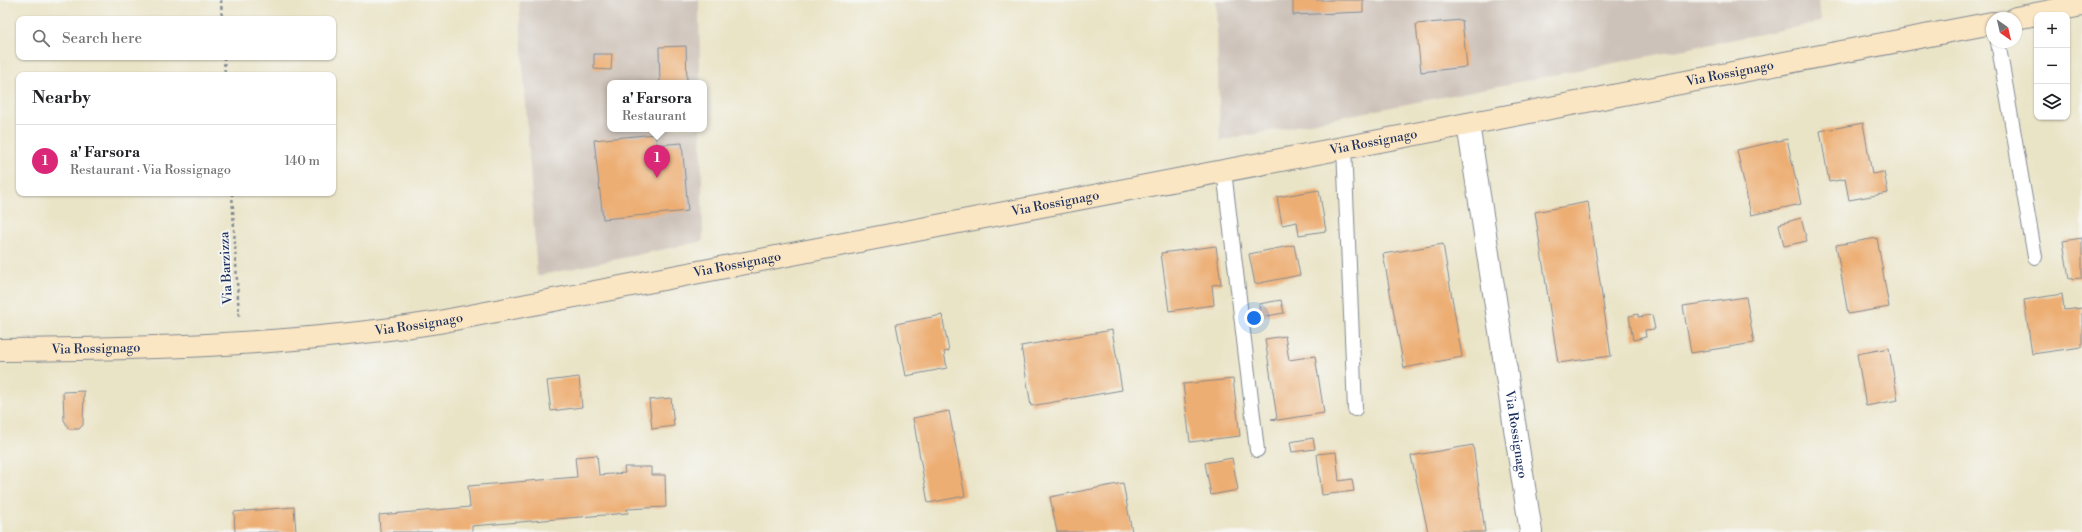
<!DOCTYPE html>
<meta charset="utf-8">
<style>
:root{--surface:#fff;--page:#f6f6f6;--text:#202124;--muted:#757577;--line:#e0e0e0;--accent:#db2777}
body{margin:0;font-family:"Libre Bodoni",serif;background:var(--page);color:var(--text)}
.controls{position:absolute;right:12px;top:12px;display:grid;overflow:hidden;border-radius:8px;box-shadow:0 1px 3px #0004}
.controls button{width:36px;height:36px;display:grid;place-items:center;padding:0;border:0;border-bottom:1px solid var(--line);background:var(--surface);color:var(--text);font:20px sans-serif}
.compass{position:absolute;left:1986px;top:12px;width:36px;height:36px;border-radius:50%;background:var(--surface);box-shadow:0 1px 3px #0004;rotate:146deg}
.you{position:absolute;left:1254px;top:318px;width:14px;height:14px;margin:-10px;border:3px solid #fff;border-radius:50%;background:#1a73e8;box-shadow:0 0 0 6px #1a73e833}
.badge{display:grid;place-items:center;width:26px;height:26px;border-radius:50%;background:var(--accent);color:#fff;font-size:13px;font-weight:700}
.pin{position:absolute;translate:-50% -33px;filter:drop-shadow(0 1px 2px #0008)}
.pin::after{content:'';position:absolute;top:21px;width:14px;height:12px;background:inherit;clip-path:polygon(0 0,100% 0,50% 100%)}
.popup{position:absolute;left:607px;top:80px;width:100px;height:52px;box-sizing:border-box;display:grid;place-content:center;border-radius:8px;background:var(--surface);filter:drop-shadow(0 1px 3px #0005);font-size:13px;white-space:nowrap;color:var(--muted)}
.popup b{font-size:15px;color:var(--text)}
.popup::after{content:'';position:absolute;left:50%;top:100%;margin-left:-8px;border:8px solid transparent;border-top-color:var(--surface)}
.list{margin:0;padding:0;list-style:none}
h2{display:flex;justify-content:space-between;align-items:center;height:52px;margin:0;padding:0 16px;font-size:17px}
h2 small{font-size:13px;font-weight:400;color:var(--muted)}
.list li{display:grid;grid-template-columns:26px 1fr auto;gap:12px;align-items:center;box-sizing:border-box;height:72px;padding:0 16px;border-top:1px solid var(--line)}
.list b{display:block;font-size:15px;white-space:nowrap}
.list p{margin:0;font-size:13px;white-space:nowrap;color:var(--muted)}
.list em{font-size:13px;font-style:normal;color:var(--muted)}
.icon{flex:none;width:22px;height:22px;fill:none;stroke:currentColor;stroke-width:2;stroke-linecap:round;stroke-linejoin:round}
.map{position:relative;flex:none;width:2082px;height:532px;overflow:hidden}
.search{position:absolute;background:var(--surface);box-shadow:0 1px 3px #0004;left:16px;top:16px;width:320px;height:44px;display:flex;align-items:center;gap:10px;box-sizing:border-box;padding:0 14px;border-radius:8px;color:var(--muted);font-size:15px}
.panel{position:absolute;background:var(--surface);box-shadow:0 1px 3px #0004;left:16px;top:72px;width:320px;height:124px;border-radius:8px}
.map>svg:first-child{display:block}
</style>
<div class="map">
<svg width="2082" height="532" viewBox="0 0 2082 532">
<rect width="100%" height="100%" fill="#f6f6f2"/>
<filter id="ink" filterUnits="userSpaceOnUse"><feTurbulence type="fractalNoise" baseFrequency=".025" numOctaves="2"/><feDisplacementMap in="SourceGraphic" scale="8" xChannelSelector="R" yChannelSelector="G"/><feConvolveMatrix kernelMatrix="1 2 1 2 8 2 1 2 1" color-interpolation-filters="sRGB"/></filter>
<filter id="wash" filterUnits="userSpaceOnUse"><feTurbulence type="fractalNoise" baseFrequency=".012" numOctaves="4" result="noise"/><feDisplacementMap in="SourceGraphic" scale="16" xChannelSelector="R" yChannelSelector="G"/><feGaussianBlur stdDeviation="0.9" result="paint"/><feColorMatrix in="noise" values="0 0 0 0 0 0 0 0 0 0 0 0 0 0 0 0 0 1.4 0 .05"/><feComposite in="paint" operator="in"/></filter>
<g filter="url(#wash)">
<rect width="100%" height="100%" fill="#eae4c7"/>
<g fill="#cdc2b9">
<polygon points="519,0 699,0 700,83 610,83 610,129 701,129 703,241 537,276"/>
<polygon points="1216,0 1819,0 1821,22 1220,141"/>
</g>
<g id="blocks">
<g fill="#edae73">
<polygon points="1293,0 1363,0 1363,12 1293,15"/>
<polygon points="1462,20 1467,67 1421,72 1416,24"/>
<polygon points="686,46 687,83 660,83 659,47"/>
<polygon points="594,54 612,54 611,70 594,69"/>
<polygon points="1863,123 1872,174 1884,172 1888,193 1849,200 1845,179 1829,182 1820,131"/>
<polygon points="655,134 657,145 682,143 688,211 603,219 594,140"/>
<polygon points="1787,139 1801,204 1751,215 1737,150"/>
<polygon points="1319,190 1326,231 1299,235 1297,222 1282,225 1277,197"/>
<polygon points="1588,202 1611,356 1558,363 1535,212"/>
<polygon points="1801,218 1807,241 1784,246 1779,224"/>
<polygon points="1877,238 1889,307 1848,314 1836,245"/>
<polygon points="2082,238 2082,278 2069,279 2063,241"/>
<polygon points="1443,244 1462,357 1404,368 1383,254"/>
<polygon points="1294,245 1300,275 1255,284 1249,254"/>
<polygon points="1216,246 1221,284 1212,285 1214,305 1169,311 1161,253"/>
<polygon points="2062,294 2064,310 2082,308 2082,347 2032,354 2024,300"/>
<polygon points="1746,297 1754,343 1691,353 1683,306"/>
<polygon points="1281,300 1284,313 1261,317 1259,304"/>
<polygon points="1638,314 1638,317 1652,315 1655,329 1645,330 1646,337 1633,340 1629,316"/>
<polygon points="942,315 949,351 944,352 947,368 906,376 896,324"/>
<polygon points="1112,330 1122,390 1031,406 1021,346"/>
<polygon points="1285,336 1289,360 1315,356 1324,413 1278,420 1271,419 1277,418 1265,339"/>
<polygon points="1889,348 1898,400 1866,406 1857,354"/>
<polygon points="579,377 582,407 551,411 547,381"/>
<polygon points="1233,379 1240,436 1190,442 1183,384"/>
<polygon points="84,391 83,425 79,429 69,429 64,420 63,392"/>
<polygon points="671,398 674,426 652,429 649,400"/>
<polygon points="949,411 965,496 928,503 913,418"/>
<polygon points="1313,438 1315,449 1292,452 1290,442"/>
<polygon points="1473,445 1485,532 1428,532 1411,456"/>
<polygon points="1336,452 1339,481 1352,479 1354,491 1322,495 1317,454"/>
<polygon points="597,455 599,475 625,473 624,467 651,467 651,475 665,475 666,507 627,509 628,513 472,526 472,532 380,532 379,515 470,507 468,486 577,477 575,457"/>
<polygon points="1232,458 1238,490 1211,495 1205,463"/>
<polygon points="1123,483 1132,532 1057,532 1050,497"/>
<polygon points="294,507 296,532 235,532 234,512"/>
</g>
</g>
</g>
<g filter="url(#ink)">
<use href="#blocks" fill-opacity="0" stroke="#828a92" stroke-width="1"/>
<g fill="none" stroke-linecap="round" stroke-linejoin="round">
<g stroke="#828a92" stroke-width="16">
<g id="lane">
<polyline points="1998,42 2035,257"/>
<polyline points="1344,147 1355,409"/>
<polyline points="1224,171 1257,450"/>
</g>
</g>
<g stroke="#828a92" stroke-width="24">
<g id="street">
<path id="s1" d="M 1468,124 L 1531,532"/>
</g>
</g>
<g stroke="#828a92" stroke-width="24">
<g id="secondary">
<polyline points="2016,18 2082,5"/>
<path id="s2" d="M 0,350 C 146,349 294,345 439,322 L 1992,23"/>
</g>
</g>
<g stroke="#828a92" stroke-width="2.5" stroke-dasharray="3 3" stroke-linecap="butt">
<polyline points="221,0 222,19"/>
<polyline points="224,57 225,75"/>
<polyline points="232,193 239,316"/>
</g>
<use href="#lane" stroke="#fff" stroke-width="14"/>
<use href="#street" stroke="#fff" stroke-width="22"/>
<use href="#secondary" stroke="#fbe6c4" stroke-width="22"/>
</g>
</g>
<g text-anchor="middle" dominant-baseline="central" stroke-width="4" stroke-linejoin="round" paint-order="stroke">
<g font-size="13" fill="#1b2f5e" stroke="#f6f6f2">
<text stroke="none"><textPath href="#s2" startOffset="1755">Via Rossignago</textPath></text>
<text stroke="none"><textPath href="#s2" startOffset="1392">Via Rossignago</textPath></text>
<text stroke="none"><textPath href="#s2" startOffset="1068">Via Rossignago</textPath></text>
<text stroke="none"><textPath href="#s2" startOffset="744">Via Rossignago</textPath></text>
<text transform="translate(226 268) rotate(-93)">Via Barzizza</text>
<text stroke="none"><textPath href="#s2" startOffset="420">Via Rossignago</textPath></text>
<text stroke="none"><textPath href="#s2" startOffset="96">Via Rossignago</textPath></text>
<text stroke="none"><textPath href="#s1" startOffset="314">Via Rossignago</textPath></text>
</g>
</g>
</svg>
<div class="controls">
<button>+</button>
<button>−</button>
<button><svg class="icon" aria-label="layers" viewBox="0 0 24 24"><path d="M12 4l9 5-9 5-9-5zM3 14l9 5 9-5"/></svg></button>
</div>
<svg class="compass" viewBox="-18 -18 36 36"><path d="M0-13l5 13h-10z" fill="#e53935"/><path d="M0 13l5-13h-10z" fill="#757577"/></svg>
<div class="you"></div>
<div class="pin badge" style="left:657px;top:178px">1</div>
<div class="popup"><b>a' Farsora</b>Restaurant</div>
<div class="search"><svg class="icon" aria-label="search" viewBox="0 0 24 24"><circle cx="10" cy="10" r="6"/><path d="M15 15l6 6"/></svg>Search here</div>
<section class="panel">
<h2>Nearby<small></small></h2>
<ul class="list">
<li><span class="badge">1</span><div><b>a' Farsora</b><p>Restaurant · Via Rossignago</p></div><em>140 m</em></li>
</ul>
</section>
</div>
